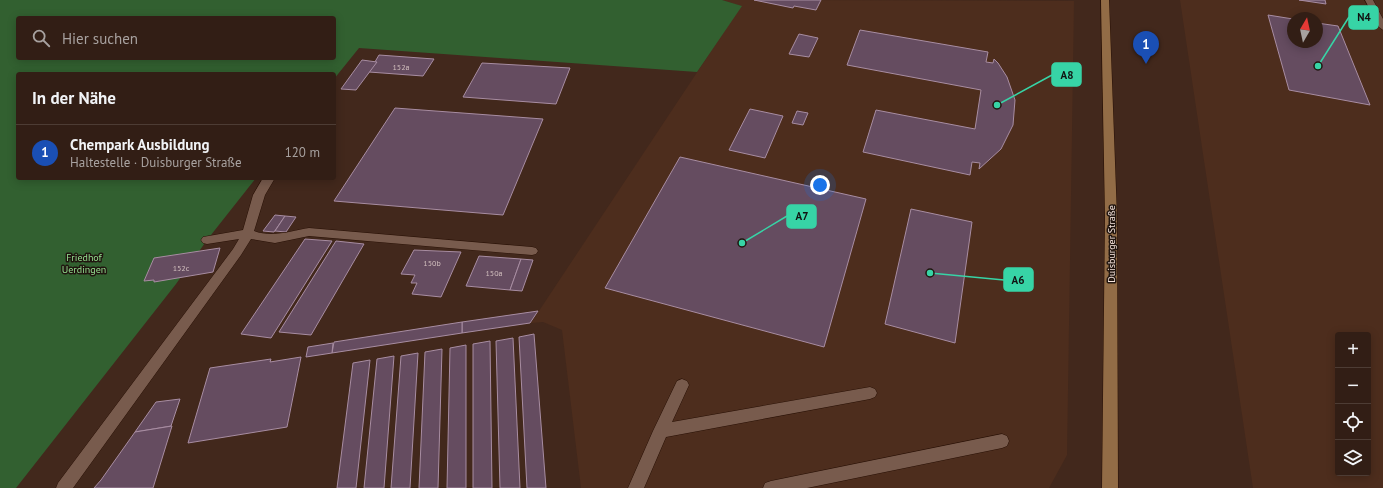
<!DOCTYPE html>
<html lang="de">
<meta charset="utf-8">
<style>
:root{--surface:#321e15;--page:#3d2b22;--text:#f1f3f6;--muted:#a8a2a0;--line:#4d3c34;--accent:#37d4a6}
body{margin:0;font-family:"PT Sans",sans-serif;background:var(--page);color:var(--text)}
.controls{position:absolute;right:12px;bottom:12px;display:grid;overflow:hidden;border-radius:4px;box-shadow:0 2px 10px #0003}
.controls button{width:36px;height:36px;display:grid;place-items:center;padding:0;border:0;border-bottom:1px solid var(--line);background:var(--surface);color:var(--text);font:20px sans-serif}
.compass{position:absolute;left:1287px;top:12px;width:36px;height:36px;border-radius:50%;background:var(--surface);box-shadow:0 2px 10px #0003;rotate:9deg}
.you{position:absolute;left:820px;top:185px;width:14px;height:14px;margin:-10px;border:3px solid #fff;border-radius:50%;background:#1a73e8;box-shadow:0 0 0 6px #1a73e833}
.badge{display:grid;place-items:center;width:26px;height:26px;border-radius:50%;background:var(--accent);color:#fff;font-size:13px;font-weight:700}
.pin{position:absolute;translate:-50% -33px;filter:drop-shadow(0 1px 2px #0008)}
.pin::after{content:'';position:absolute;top:21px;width:14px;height:12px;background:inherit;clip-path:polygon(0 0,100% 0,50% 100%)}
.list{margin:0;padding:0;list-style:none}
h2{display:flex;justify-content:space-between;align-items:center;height:52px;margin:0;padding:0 16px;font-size:17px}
h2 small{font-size:13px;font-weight:400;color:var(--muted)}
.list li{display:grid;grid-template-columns:26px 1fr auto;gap:12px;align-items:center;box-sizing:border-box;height:56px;padding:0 16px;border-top:1px solid var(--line)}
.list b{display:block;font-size:15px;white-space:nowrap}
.list p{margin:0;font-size:13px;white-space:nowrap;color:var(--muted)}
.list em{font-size:13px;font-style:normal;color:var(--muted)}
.icon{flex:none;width:22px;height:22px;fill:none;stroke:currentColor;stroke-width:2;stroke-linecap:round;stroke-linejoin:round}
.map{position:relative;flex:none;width:1383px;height:488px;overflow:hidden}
.search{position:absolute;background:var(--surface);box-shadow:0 2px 10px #0003;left:16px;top:16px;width:320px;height:44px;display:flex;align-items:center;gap:10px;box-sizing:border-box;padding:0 14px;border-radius:4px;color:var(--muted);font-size:15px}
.panel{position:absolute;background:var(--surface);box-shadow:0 2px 10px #0003;left:16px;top:72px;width:320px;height:108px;border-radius:4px}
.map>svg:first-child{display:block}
</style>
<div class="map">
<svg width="1383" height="488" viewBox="0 0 1383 488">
<rect width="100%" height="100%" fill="#42281c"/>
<g fill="#4d2d1d" fill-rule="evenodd">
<polygon points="722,0 1074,1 1067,455 1049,488 581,488 562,330 543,322 531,323 741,6"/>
<path d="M 1180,0 L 1383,0 L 1383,488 L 1253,488 ZM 1293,18 L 1317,18 L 1317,42 L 1293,42 ZM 1338,335 L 1368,335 L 1368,473 L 1338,473 Z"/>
</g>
<path fill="#326030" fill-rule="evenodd" d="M 0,0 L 722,0 L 742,6 L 697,72 L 359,48 L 334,79 L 334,74 L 18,74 L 18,178 L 256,178 L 207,240 L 176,284 L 16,488 L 0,488 ZM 18,18 L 334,18 L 334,58 L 18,58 Z"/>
<g fill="#654c60" stroke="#a88da2">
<polygon points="754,0 821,0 816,10 794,6 793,8"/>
<polygon points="1299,0 1325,0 1326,4"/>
<polygon points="1268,15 1293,19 1293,42 1317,42 1317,23 1338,26 1370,105 1289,90"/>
<polygon points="860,30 988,52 986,62 993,63 994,59 998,63 1007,77 1015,100 1013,125 1001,149 979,169 980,163 972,162 970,175 863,152 876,110 975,129 981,90 847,65"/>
<polygon points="799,34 818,38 809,57 789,54"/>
<polygon points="379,55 434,59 423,76 369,72"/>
<polygon points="362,60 377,62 356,90 341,89"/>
<polygon points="482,63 570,68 556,104 463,97"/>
<polygon points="395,108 543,119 503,215 334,201"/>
<polygon points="750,109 783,116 765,158 729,150"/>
<polygon points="797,111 808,113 803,125 792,123"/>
<polygon points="680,157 866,199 824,347 605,288"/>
<polygon points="911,209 972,222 955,343 885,324"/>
<polygon points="275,215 285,216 274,232 263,231"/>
<polygon points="285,216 296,217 286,232 275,231"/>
<polygon points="305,239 332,241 271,338 241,334"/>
<polygon points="336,241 364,244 311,335 279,332"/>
<polygon points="220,248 213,272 154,282 154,280 144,281 154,258"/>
<polygon points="414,250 461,252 441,297 412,294 417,283 411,283 415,275 401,274"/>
<polygon points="479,256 521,259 510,290 466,286"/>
<polygon points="521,259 533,260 522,291 510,290"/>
<polygon points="538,311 530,323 462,333 462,322"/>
<polygon points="462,322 462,333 332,353 334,342"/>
<polygon points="534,334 546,488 527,488 519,337"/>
<polygon points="513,338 520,488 500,488 496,341"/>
<polygon points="490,341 492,488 473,488 473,344"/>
<polygon points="333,343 332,353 306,357 308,347"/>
<polygon points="466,345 466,488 447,488 450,348"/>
<polygon points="442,349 438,488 419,488 425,352"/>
<polygon points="418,353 410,488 391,488 401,356"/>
<polygon points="394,356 384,488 364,488 377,359"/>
<polygon points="301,357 287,427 188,443 210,368 271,359 270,362"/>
<polygon points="370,360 356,488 337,488 353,363"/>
<polygon points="180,399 171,426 135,432 156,402"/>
<polygon points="172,426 153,488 94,488 101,480 135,432"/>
</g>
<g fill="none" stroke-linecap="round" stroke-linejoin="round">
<g stroke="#281005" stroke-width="1">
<g id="service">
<polygon points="1365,0 1373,0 1383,19 1383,30 1379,27"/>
<path d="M 263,178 L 275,178 L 265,195 L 254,231 C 272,238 291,231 309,228 L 532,247 L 536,248 L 538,251 L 536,254 L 532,255 L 309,236 L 275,243 L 251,239 L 241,255 L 73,488 L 56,488 L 58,483 L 233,249 L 239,239 L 207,244 L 203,243 L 201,240 L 203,237 L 243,230 L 253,195 Z"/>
<polygon points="682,379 687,381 689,385 672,422 870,387 875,389 877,393 875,397 870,399 666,437 644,488 628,488 653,431 677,381"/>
<polygon points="1002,434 1007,436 1009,441 1007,446 1002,448 807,488 763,488 765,483 771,481"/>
</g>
</g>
<g stroke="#281005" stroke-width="1">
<polygon id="secondary" points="1101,0 1109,0 1117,217 1118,488 1102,488 1105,217"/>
</g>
<use href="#service" fill="#785b4d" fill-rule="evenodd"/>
<use href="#secondary" fill="#926c46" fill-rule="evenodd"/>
</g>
<g text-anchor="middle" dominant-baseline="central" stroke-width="3" stroke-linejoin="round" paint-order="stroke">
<g font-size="8" fill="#d2bfbe">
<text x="401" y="67">152a</text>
<text x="432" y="263">150b</text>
<text x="181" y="268">152c</text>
<text x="494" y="273">150a</text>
</g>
<g font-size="10" fill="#f7e5dd" stroke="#20150f">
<text transform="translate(1111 244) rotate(-90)">Duisburger Straße</text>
</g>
<g font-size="10" fill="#94df90" stroke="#20150f">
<text x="84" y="257">Friedhof<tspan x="84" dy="12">Uerdingen</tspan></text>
</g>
</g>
<path fill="none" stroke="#37d4a6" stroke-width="1.5" d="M1318 66L1349 17M997 105L1052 75M742 243L787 216M930 273L1004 280"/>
<g fill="#37d4a6" stroke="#20150f" stroke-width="1.5">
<circle cx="1318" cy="66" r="4"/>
<circle cx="997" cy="105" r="4"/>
<circle cx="742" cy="243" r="4"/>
<circle cx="930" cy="273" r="4"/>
</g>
<g fill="#37d4a6" stroke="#37d4a6" stroke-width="1.5">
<rect x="1349" y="6" width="29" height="23" rx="4"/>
<rect x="1052" y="63" width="29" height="23" rx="4"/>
<rect x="787" y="205" width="29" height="23" rx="4"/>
<rect x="1004" y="268" width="29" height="23" rx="4"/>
</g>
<g font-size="11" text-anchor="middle" font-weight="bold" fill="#111">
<text x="1364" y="21">N4</text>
<text x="1067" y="79">A8</text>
<text x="802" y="220">A7</text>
<text x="1018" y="284">A6</text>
</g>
</svg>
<div class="controls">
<button>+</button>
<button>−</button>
<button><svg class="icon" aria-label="locate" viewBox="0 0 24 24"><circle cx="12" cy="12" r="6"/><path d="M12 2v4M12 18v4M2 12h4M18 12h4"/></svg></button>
<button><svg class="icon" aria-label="layers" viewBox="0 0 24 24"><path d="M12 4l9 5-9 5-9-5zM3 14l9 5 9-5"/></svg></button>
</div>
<svg class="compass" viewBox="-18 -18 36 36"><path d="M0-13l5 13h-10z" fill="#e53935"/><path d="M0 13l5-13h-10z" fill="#a8a2a0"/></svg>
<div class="you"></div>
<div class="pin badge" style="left:1146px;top:64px;background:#1a4fb4">1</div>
<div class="search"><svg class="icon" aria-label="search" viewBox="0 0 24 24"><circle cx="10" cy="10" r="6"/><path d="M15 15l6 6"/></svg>Hier suchen</div>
<section class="panel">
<h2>In der Nähe<small></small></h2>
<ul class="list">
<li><span class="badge" style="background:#1a4fb4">1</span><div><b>Chempark Ausbildung</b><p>Haltestelle · Duisburger Straße</p></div><em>120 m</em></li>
</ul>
</section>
</div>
